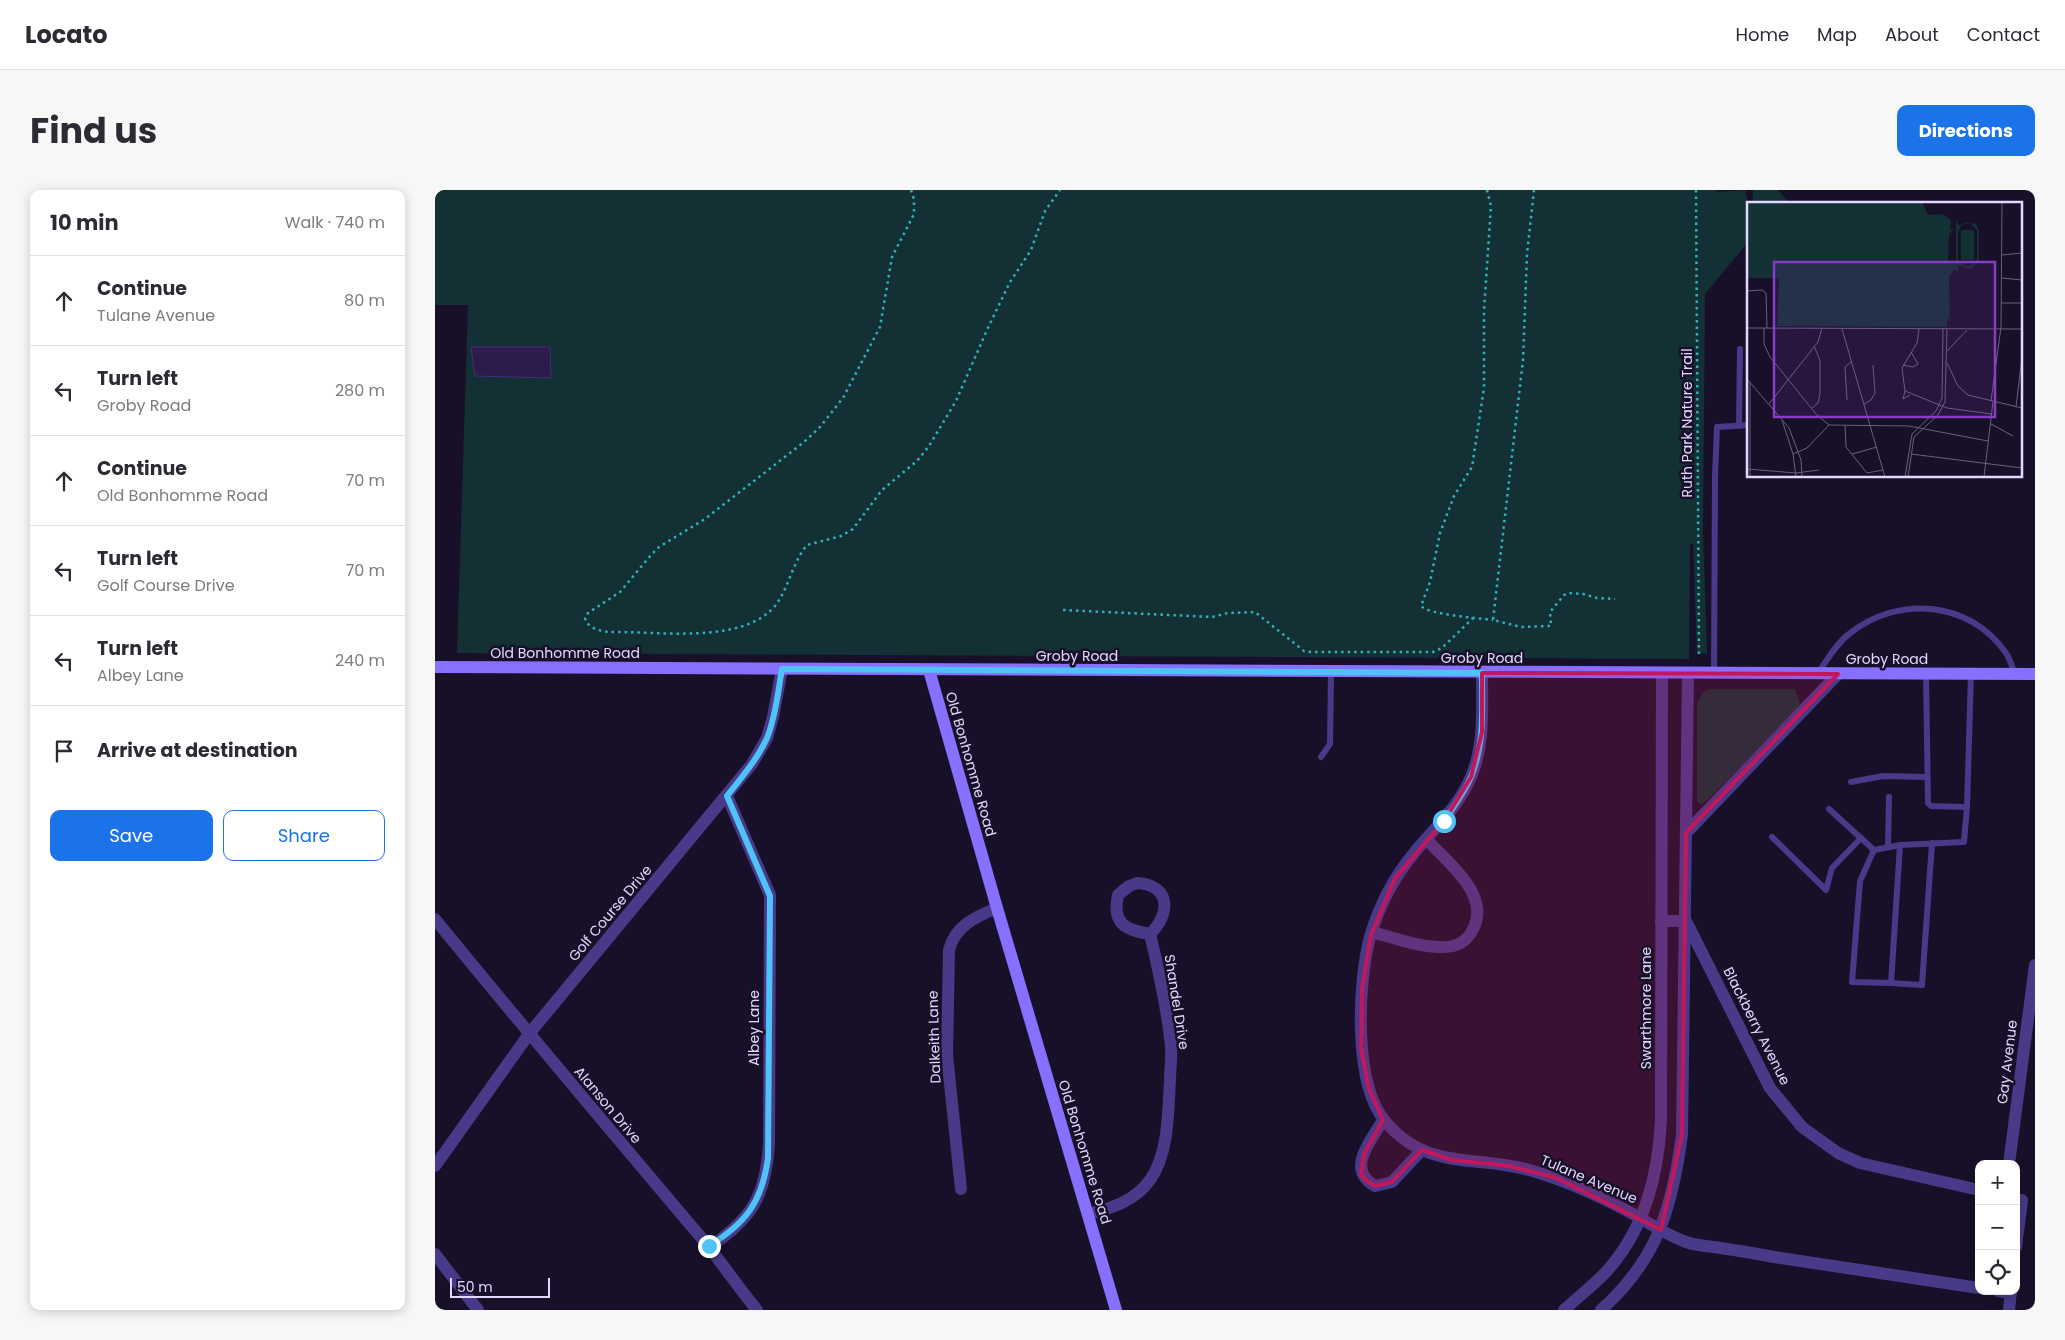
<!DOCTYPE html>
<meta charset="utf-8">
<style>
:root{--surface:#fff;--page:#f7f7f7;--text:#2b2b33;--muted:#7c7c81;--line:#e1e1e2;--accent:#1a73e8}
body{margin:0;font-family:Poppins,sans-serif;background:var(--page);color:var(--text)}
.controls{position:absolute;right:15px;bottom:15px;display:grid;overflow:hidden;border-radius:10px;box-shadow:0 2px 12px #0003}
.controls button{width:45px;height:45px;display:grid;place-items:center;padding:0;border:0;border-bottom:1px solid var(--line);background:var(--surface);color:var(--text);font:25px sans-serif}
.scale{position:absolute;left:15px;bottom:12px;width:100px;box-sizing:border-box;padding-left:5px;border:2px solid #e2d8ff;border-top:0;font-size:14px;line-height:18px;white-space:nowrap;color:#e2d8ff;-webkit-text-stroke:4px #181029;paint-order:stroke}
.stop{position:absolute;width:15px;height:15px;margin:-11px;border:4px solid #4fc3f7;border-radius:50%;background:#fff}
.stop.end{background:#4fc3f7;border-color:#fff;box-shadow:0 1px 5px #0008}
.list{margin:0;padding:0;list-style:none}
h2{display:flex;justify-content:space-between;align-items:center;height:65px;margin:0;padding:0 20px;font-size:21px}
h2 small{font-size:16px;font-weight:400;color:var(--muted)}
.list li{display:grid;grid-template-columns:32px 1fr auto;gap:15px;align-items:center;box-sizing:border-box;height:90px;padding:0 20px;border-top:1px solid var(--line)}
.list b{display:block;font-size:19px;white-space:nowrap}
.list p{margin:0;font-size:16px;white-space:nowrap;color:var(--muted)}
.list em{font-size:16px;font-style:normal;color:var(--muted)}
.actions{display:flex;gap:10px;padding:15px 20px}
.actions a{flex:1;padding:11px 0;border:1px solid var(--accent);border-radius:10px;text-align:center;font-size:18px;color:var(--accent)}
.actions .main{background:var(--accent);color:#fff}
.icon{flex:none;width:28px;height:28px;fill:none;stroke:currentColor;stroke-width:2;stroke-linecap:round;stroke-linejoin:round}
.map{position:relative;flex:none;width:1600px;height:1120px;overflow:hidden;border-radius:10px}
header{display:flex;align-items:center;gap:30px;box-sizing:border-box;height:70px;padding:0 25px;background:var(--surface);border-bottom:1px solid var(--line)}
header strong{font-size:24px}
nav{display:flex;gap:28px;margin-inline-start:auto;font-size:18px}
.intro{display:flex;align-items:center;justify-content:space-between;box-sizing:border-box;height:120px;padding:0 30px}
h1{margin:0;font-size:35px}
.button{padding:12px 22px;border-radius:10px;background:var(--accent);color:#fff;font-size:18px;font-weight:700}
main{display:flex;gap:30px;padding:0 30px}
aside{flex:1;background:var(--surface);border-radius:10px;box-shadow:0 2px 12px #0003}
.map>svg:first-child{display:block}
</style>
<header>
<strong>Locato</strong>
<nav><a>Home</a><a>Map</a><a>About</a><a>Contact</a></nav>
</header>
<div class="intro"><h1>Find us</h1><a class="button">Directions</a></div>
<main>
<aside>
<h2>10 min<small>Walk · 740 m</small></h2>
<ul class="list">
<li><svg class="icon" aria-label="ahead" viewBox="0 0 24 24"><path d="M12 20V5M6 11l6-6 6 6"/></svg><div><b>Continue</b><p>Tulane Avenue</p></div><em>80 m</em></li>
<li><svg class="icon" aria-label="left" viewBox="0 0 24 24"><path d="M17 20v-9H6M10 6l-5 5 5 5"/></svg><div><b>Turn left</b><p>Groby Road</p></div><em>280 m</em></li>
<li><svg class="icon" aria-label="ahead" viewBox="0 0 24 24"><path d="M12 20V5M6 11l6-6 6 6"/></svg><div><b>Continue</b><p>Old Bonhomme Road</p></div><em>70 m</em></li>
<li><svg class="icon" aria-label="left" viewBox="0 0 24 24"><path d="M17 20v-9H6M10 6l-5 5 5 5"/></svg><div><b>Turn left</b><p>Golf Course Drive</p></div><em>70 m</em></li>
<li><svg class="icon" aria-label="left" viewBox="0 0 24 24"><path d="M17 20v-9H6M10 6l-5 5 5 5"/></svg><div><b>Turn left</b><p>Albey Lane</p></div><em>240 m</em></li>
<li><svg class="icon" aria-label="arrive" viewBox="0 0 24 24"><path d="M6 21V4h12l-3 4 3 4H6"/></svg><div><b>Arrive at destination</b></div></li>
</ul>
<div class="actions"><a class="main">Save</a><a>Share</a></div>
</aside>
<div class="map">
<svg width="1600" height="1120" viewBox="0 0 1600 1120">
<rect width="100%" height="100%" fill="#181029"/>
<g fill="#133034">
<polygon points="0,0 1281,0 1282,2 1310,0 1314,18 1313,52 1270,104 1268,342 1272,464 1262,463 1258,354 1255,354 1254,469 22,463 33,115 0,115"/>
<polygon points="1318,0 1343,0 1355,14 1337,14 1335,12 1335,14 1318,14"/>
<polygon points="1275,499 1360,499 1365,514 1362,521 1268,614 1264,614 1262,611 1262,513 1268,502"/>
</g>
<polygon fill="#2c1b4b" stroke="#462d77" points="36,157 115,157 116,188 40,186"/>
<g fill="none" stroke-linecap="round" stroke-linejoin="round">
<g stroke="#2db2be" stroke-width="2.5" stroke-dasharray="2.5 4" stroke-linecap="butt">
<path d="M 476,0 L 479,9 L 479,24 L 457,67 L 445,137 L 408,208 L 385,237 L 369,252 L 270,329 L 224,357 L 216,365 L 185,402 L 153,423 L 150,428 C 153,439 165,441 175,442 C 222,441 307,455 340,416 C 354,398 357,373 372,355 L 406,346 L 418,339 L 447,300 L 482,271 L 494,256 L 521,211 L 552,140 L 575,92 L 596,60 L 610,21 L 625,0"/>
<path d="M 1052,0 L 1056,16 L 1049,120 L 1049,198 L 1037,277 L 1019,306 L 1005,343 L 995,392 L 986,416 C 995,425 1043,428 1058,430"/>
<polyline points="1099,0 1092,64 1088,170 1058,430 1086,437 1116,436 1115,422 1129,405 1134,403 1148,404 1162,408 1180,409"/>
<polyline points="1261,0 1264,466"/>
<polyline points="628,420 777,427 793,423 820,422 869,461 875,462 998,462 1007,458 1038,428"/>
</g>
<g stroke="#483a89" stroke-width="6">
<polyline points="1304,236 1305,159"/>
<path d="M 1383,483 C 1392,470 1401,454 1414,444 C 1462,405 1534,410 1571,463 C 1575,469 1577,477 1580,484"/>
<polyline points="1279,484 1280,286 1282,237 1314,235"/>
<polyline points="1491,484 1493,613 1496,616 1532,617 1536,484"/>
<polyline points="886,567 895,554 896,482"/>
<polyline points="1416,592 1448,586 1492,587"/>
<polyline points="1394,619 1439,660"/>
<polyline points="1337,647 1391,700 1397,678 1426,648"/>
<polyline points="1465,655 1439,660 1425,691 1417,792 1456,793 1465,655 1529,652 1532,617"/>
<polyline points="1453,656 1454,607"/>
<polyline points="1456,793 1487,795 1497,653"/>
</g>
<g stroke="#483a89" stroke-width="12">
<path d="M 1047,483 C 1047,518 1050,554 1036,587 C 1023,618 999,638 979,663 C 959,687 944,716 935,747 C 923,792 918,893 950,931 C 991,981 1041,965 1094,980 C 1126,989 1158,1003 1187,1018 C 1208,1029 1229,1044 1251,1052 C 1259,1055 1270,1056 1279,1057 C 1299,1060 1319,1063 1339,1067 C 1407,1077 1476,1088 1544,1098"/>
<polyline points="1251,643 1403,484"/>
<path d="M 702,693 C 736,695 736,724 715,744 C 689,740 677,733 683,705 L 694,696 Z"/>
<path d="M 0,729 C 87,836 176,941 264,1045 C 285,1070 302,1096 322,1120"/>
<polyline points="1226,731 1251,731 1335,898 1367,937 1403,963 1425,973 1544,1000"/>
<path d="M 937,742 C 960,748 985,758 1009,757 C 1021,757 1031,752 1037,741 C 1058,706 1012,672 991,649"/>
<path d="M 948,930 C 936,951 910,979 940,996 L 957,992 L 987,960"/>
<polyline points="1574,974 1600,775"/>
<polyline points="0,976 94,844 317,574 332,548 338,527 347,479"/>
<path d="M 526,999 L 512,865 L 514,760 C 520,736 540,727 562,718"/>
<path d="M 654,1024 C 677,1018 700,1011 715,990 C 734,963 733,922 735,890 C 735,879 737,867 736,856 C 732,818 724,781 715,744"/>
<path d="M 274,1057 C 318,1029 331,1004 334,953 L 335,705 L 292,606"/>
<polyline points="1581,1057 1587,1010"/>
<polyline points="0,1064 43,1120"/>
<polyline points="1563,1101 1576,1103"/>
<path d="M 1129,1120 C 1143,1107 1159,1095 1172,1081 C 1210,1038 1223,986 1226,931 L 1227,483"/>
<path d="M 1166,1120 C 1223,1069 1237,1018 1247,945 L 1253,483"/>
<polyline points="1574,1120 1576,1101"/>
</g>
<g stroke="#876fff" stroke-width="12">
<polyline points="0,477 1600,484"/>
<polyline points="494,480 562,718 681,1120"/>
</g>
</g>
<g fill="none" stroke-linecap="round" stroke-linejoin="round">
<path stroke="#4fc3f7" stroke-width="6" d="M 274,1056 C 311,1033 327,1012 333,968 L 335,706 L 292,606 C 306,588 322,570 332,548 C 341,526 343,501 347,479 L 1047,483 C 1047,518 1050,554 1036,587 C 1029,603 1019,617 1009,631"/>
</g>
<path fill="#c2185b" fill-opacity="0.2" stroke="#c2185b" stroke-width="4" stroke-linejoin="round" d="M 1047,483 L 1403,484 L 1251,643 L 1247,945 L 1226,1040 L 1121,988 L 1074,976 L 1016,970 L 987,960 L 957,992 L 940,996 L 931,991 L 926,984 L 929,964 L 948,930 L 934,899 L 926,859 L 927,799 L 936,745 L 960,688 L 1009,631 L 1036,587 L 1047,542 Z"/>
<g text-anchor="middle" dominant-baseline="central" stroke-width="5" stroke-linejoin="round" paint-order="stroke">
<g font-size="14" fill="#e2d8ff" stroke="#181029">
<text transform="translate(1252 233) rotate(-90)">Ruth Park Nature Trail</text>
<text x="130" y="463">Old Bonhomme Road</text>
<text x="642" y="466">Groby Road</text>
<text x="1047" y="468">Groby Road</text>
<text x="1452" y="469">Groby Road</text>
<text transform="translate(536 574) rotate(74)">Old Bonhomme Road</text>
<text transform="translate(175 723) rotate(-50)">Golf Course Drive</text>
<text transform="translate(742 812) rotate(81)">Shandel Drive</text>
<text transform="translate(1211 818) rotate(-90)">Swarthmore Lane</text>
<text transform="translate(1322 836) rotate(63)">Blackberry Avenue</text>
<text transform="translate(319 838) rotate(-90)">Albey Lane</text>
<text transform="translate(499 847) rotate(-92)">Dalkeith Lane</text>
<text transform="translate(1572 872) rotate(-83)">Gay Avenue</text>
<text transform="translate(173 915) rotate(50)">Alanson Drive</text>
<text transform="translate(650 962) rotate(73)">Old Bonhomme Road</text>
<text transform="translate(1154 989) rotate(23)">Tulane Avenue</text>
</g>
</g>
<g transform="translate(1312 12)">
<rect width="275" height="275" fill="#181029"/>
<path d="M 0,0 L 175,0 L 181,13 L 196,12 L 204,19 L 203,27 L 207,27 L 202,32 L 201,57 L 209,63 L 209,18 L 212,24 L 220,20 L 229,22 L 232,29 L 232,58 L 223,67 L 211,63 L 211,71 L 208,67 L 202,75 L 203,124 L 201,114 L 200,125 L 30,124 L 32,76 L 0,76 ZM 223,21 L 230,29 L 230,56 L 227,62 L 220,65 L 211,58 L 211,30 L 215,23 ZM 214,28 L 227,28 L 227,58 L 214,58 Z" fill="#133034" fill-rule="evenodd"/>
<path fill="none" stroke="#69607f" stroke-width="1" d="M 255,53 L 275,51M 255,76 L 275,78M 0,89 L 15,88 L 19,91 L 20,126M 254,101 L 275,101M 0,126 L 275,127M 17,126 L 17,142 L 23,155 L 69,212 L 82,223M 95,127 L 138,275M 172,127 L 170,141 L 155,166 L 158,189 L 200,206 L 245,212M 200,149 L 220,128M 200,161 L 211,184 L 221,193 L 275,206M 156,163 L 166,165 L 171,162 L 164,150M 0,177 L 42,226 L 54,258 L 55,275M 158,189 L 156,197 L 163,193M 100,198 L 98,165 L 105,159M 244,199 L 254,125 L 255,0M 22,202 L 71,140 L 75,126M 117,202 L 124,198 L 128,191 L 126,163M 269,205 L 275,155M 65,206 L 71,201 L 73,192 L 73,158 L 67,144M 35,218 L 46,252 L 49,275M 244,222 L 266,234M 98,223 L 99,245 L 120,271 L 136,268M 46,252 L 60,246 L 82,223 L 162,224 L 241,239M 105,252 L 130,245M 164,252 L 275,266M 0,267 L 49,271 L 72,268M 3,275 L 3,180M 158,275 L 165,232 L 189,209 L 195,196 L 196,127M 161,275 L 167,235 L 191,213 L 198,200 L 200,127M 237,275 L 246,200"/>
<path fill="#853dc5" fill-opacity="0.15" stroke="#853dc5" stroke-width="2.5" d="M 27,60 L 248,60 L 248,215 L 27,215 Z"/>
<rect width="275" height="275" fill="none" stroke="#e2d8ff" stroke-width="2.5"/>
</g>
</svg>
<div class="controls">
<button>+</button>
<button>−</button>
<button><svg class="icon" aria-label="locate" viewBox="0 0 24 24"><circle cx="12" cy="12" r="6"/><path d="M12 2v4M12 18v4M2 12h4M18 12h4"/></svg></button>
</div>
<div class="scale">50 m</div>
<div class="stop" style="left:1009px;top:631px"></div>
<div class="stop end" style="left:274px;top:1056px"></div>
</div>
</main>
